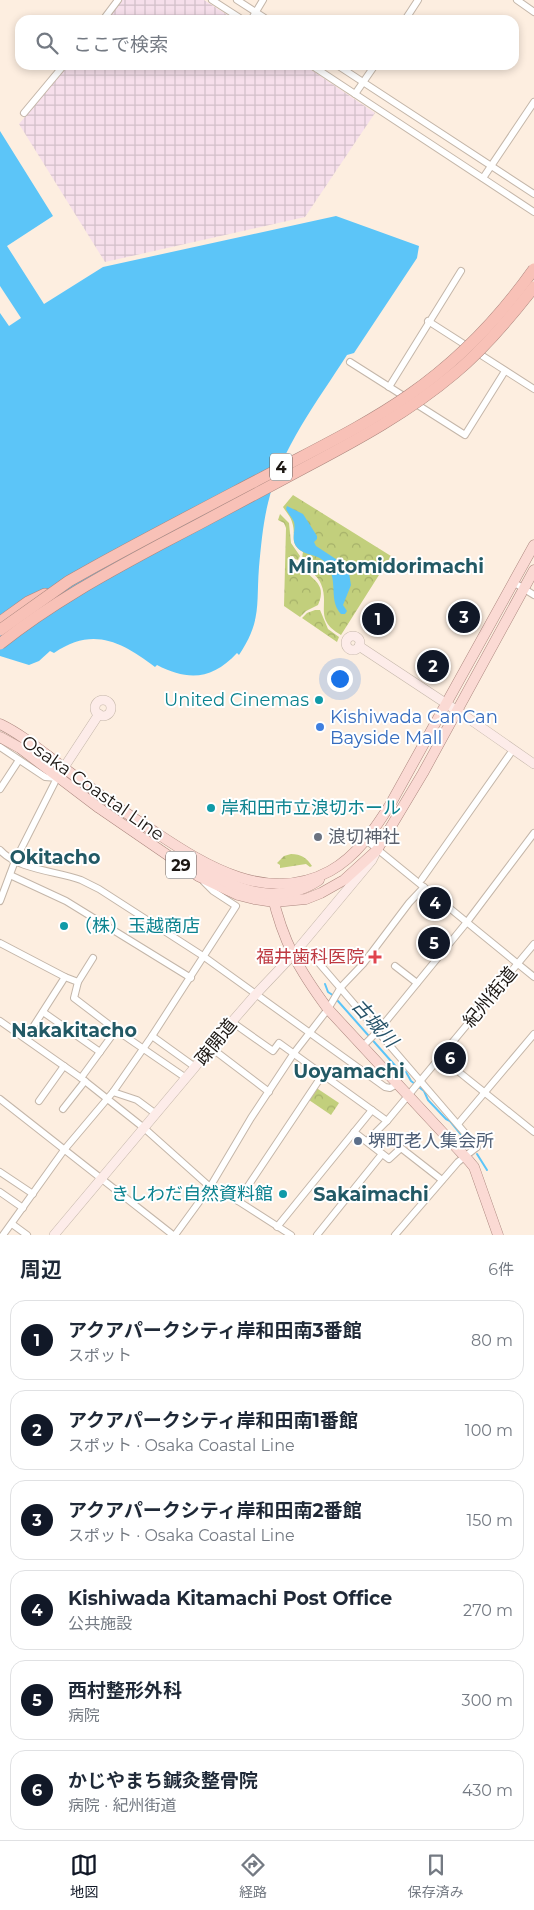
<!DOCTYPE html>
<html lang="ja">
<meta charset="utf-8">
<style>
:root{--surface:#fff;--page:#f2f2f3;--text:#1f2937;--muted:#747a83;--line:#e0e1e3;--accent:#111827}
body{margin:0;font-family:Montserrat,"Noto Sans JP",sans-serif;background:var(--page);color:var(--text)}
.you{position:absolute;left:339px;top:678px;width:18px;height:18px;margin:-12px;border:4px solid #fff;border-radius:50%;background:#1a73e8;box-shadow:0 0 0 8px #1a73e833}
.badge{display:grid;place-items:center;width:32px;height:32px;border-radius:50%;background:var(--accent);color:#fff;font-size:16px;font-weight:700}
.pin{position:absolute;translate:-50% -50%;border:2px solid #fff;box-shadow:0 1px 5px #0006}
.list{margin:0;padding:0;list-style:none}
h2{display:flex;justify-content:space-between;align-items:center;height:65px;margin:0;padding:0 20px;font-size:21px}
h2 small{font-size:16px;font-weight:400;color:var(--muted)}
.list li{display:grid;grid-template-columns:32px 1fr auto;gap:15px;align-items:center;box-sizing:border-box;height:80px;margin:0 10px 10px;padding:0 10px;border:1px solid var(--line);border-radius:15px}
.list b{display:block;font-size:19px;white-space:nowrap}
.list p{margin:0;font-size:16px;white-space:nowrap;color:var(--muted)}
.list em{font-size:16px;font-style:normal;color:var(--muted)}
.icon{flex:none;width:28px;height:28px;fill:none;stroke:currentColor;stroke-width:2;stroke-linecap:round;stroke-linejoin:round}
.map{position:relative;flex:none;width:534px;height:1235px;overflow:hidden}
.search{position:absolute;background:var(--surface);box-shadow:0 2px 8px #0003;left:15px;right:15px;top:15px;height:55px;display:flex;align-items:center;gap:12px;box-sizing:border-box;padding:0 18px;border-radius:15px;color:var(--muted);font-size:19px}
.sheet{height:605px;background:var(--surface)}
nav{display:flex;justify-content:space-around;align-items:center;box-sizing:border-box;height:70px;border-top:1px solid var(--line);background:var(--surface);font-size:14px;color:var(--muted)}
nav a{display:grid;justify-items:center;gap:2px}
nav .on{color:var(--accent)}
.map>svg:first-child{display:block}
</style>
<div class="map">
<svg width="534" height="1235" viewBox="0 0 534 1235">
<defs>
<pattern id="industrial-grid" width="8" height="8" patternUnits="userSpaceOnUse" patternTransform="scale(1.25)"><rect width="8" height="8" fill="#f6dfeb"/><path d="M0 4h8M4 0v8" fill="none" stroke="#d2bfc9"/></pattern>
<pattern id="forest-firs" width="22" height="20" patternUnits="userSpaceOnUse" patternTransform="scale(1.25)"><rect width="22" height="20" fill="#c2cf7c"/><path d="M5 1l3.5 6h-7zM16 11l3.5 6h-7z" fill="#a6b16a"/></pattern>
<pattern id="park-crowns" width="20" height="18" patternUnits="userSpaceOnUse" patternTransform="scale(1.25)"><rect width="20" height="18" fill="#c2cf7c"/><path d="M2 6a3 3 0 1 1 6 0M12 15a3 3 0 1 1 6 0" fill="none" stroke="#a6b16a"/></pattern>
</defs>
<rect width="100%" height="100%" fill="#fdeee0"/>
<g fill="url(#industrial-grid)">
<polygon points="122,0 204,0 235,20 105,20"/>
<polygon points="68,65 304,65 375,113 305,217 105,262 19,124"/>
</g>
<path fill="url(#forest-firs)" d="M 291,854 C 301,854 307,858 312,866 L 310,867 L 306,864 L 280,868 L 280,865 L 277,863 L 284,856 Z"/>
<g fill="url(#park-crowns)">
<path d="M 293,495 L 391,556 L 341,635 C 313,619 330,605 321,584 C 316,571 299,568 303,552 C 288,543 297,536 292,522 C 291,517 286,512 283,507 Z"/>
<path d="M 280,514 L 289,523 L 291,543 L 300,556 L 298,560 L 295,559 L 293,556 L 290,556 L 290,562 L 300,563 C 307,579 329,581 318,605 L 306,611 L 300,617 L 284,606 L 286,528 L 284,523 L 278,520 Z"/>
<polygon points="315,610 320,610 328,629 339,637 337,642 302,618 307,613"/>
<polygon points="315,1087 339,1103 331,1115 306,1098"/>
</g>
<g fill="#5cc5f8">
<path d="M 0,131 L 53,216 L 7,246 L 44,304 L 103,267 L 336,216 L 419,246 L 417,258 L 354,353 L 347,355 C 317,402 281,448 268,503 C 263,523 261,546 259,567 C 256,605 262,620 239,655 L 237,653 C 212,680 188,681 157,665 L 155,667 C 122,642 93,626 54,653 L 50,651 L 39,661 L 29,665 L 0,656 L 0,313 L 9,326 L 21,318 L 0,286 Z"/>
<path d="M 287,506 L 303,514 L 317,536 L 317,539 L 314,542 L 316,546 L 348,567 L 351,585 L 343,605 L 347,611 L 345,614 L 341,614 C 330,602 336,587 331,573 C 324,550 305,559 296,546 C 291,539 296,530 294,522 C 292,518 288,513 286,509 Z"/>
</g>
<g fill="none" stroke-linecap="round" stroke-linejoin="round">
<g stroke="#5cc5f8" stroke-width="2">
<polyline points="325,984 328,992 334,996"/>
<polyline points="337,1000 399,1070 406,1072 411,1081 424,1091 428,1100 446,1119 450,1121 468,1143"/>
<polyline points="477,1154 487,1170"/>
</g>
<g stroke="#c4b6a9" stroke-width="8">
<g id="street">
<polyline points="212,0 243,20"/>
<polyline points="237,0 268,20"/>
<polyline points="517,0 534,12"/>
<polyline points="103,20 118,0"/>
<polyline points="251,20 263,0"/>
<polyline points="405,20 418,0"/>
<polyline points="311,65 534,212"/>
<polyline points="337,65 534,194"/>
<polyline points="355,94 375,65"/>
<polyline points="24,113 64,65"/>
<polyline points="483,178 534,102"/>
<polyline points="428,321 534,389"/>
<polyline points="350,362 465,435 505,371"/>
<polyline points="389,387 461,271"/>
<polyline points="513,582 534,595"/>
<polyline points="0,747 45,777 57,778 15,861 0,901"/>
<polyline points="0,789 19,760"/>
<polyline points="366,840 534,977"/>
<path d="M 0,850 C 18,870 57,871 81,880 C 87,883 93,886 99,889 L 203,956 L 385,1087 L 390,1088 L 397,1084"/>
<polyline points="10,875 66,901 191,978"/>
<polyline points="422,879 510,754"/>
<polyline points="0,943 65,977 78,982"/>
<polyline points="93,958 78,982 74,998 116,1030 186,1078"/>
<polyline points="318,962 477,1147 458,1162 395,1235"/>
<polyline points="395,966 417,983"/>
<polyline points="43,1012 100,1052"/>
<polyline points="0,1021 81,1078 144,1128 210,1187 238,1201 291,1235"/>
<polyline points="232,1022 273,1051 279,1043 387,1121"/>
<polyline points="152,1036 195,1067"/>
<polyline points="26,1038 65,977"/>
<polyline points="363,1046 378,1031 467,922 534,833"/>
<polyline points="210,1047 269,1092"/>
<polyline points="439,1056 534,1132"/>
<polyline points="81,1078 116,1030"/>
<polyline points="113,1092 137,1100 156,1114"/>
<polyline points="0,1099 173,1235"/>
<polyline points="39,1101 64,1066"/>
<polyline points="63,1109 85,1081"/>
<polyline points="458,1124 534,1034"/>
<polyline points="354,1132 389,1159 401,1148 442,1180"/>
<polyline points="367,1141 387,1121 534,944"/>
<polyline points="0,1172 33,1194"/>
<polyline points="0,1192 23,1208"/>
<polyline points="238,1201 323,1074"/>
<polyline points="12,1224 27,1235"/>
<polyline points="277,1227 372,1110"/>
<polyline points="3,1235 64,1150 113,1092 152,1036 236,906 213,891 204,882"/>
<polyline points="175,1235 210,1187 251,1118 294,1053 328,1009 341,987 363,964 409,903 424,887"/>
<polyline points="317,1235 382,1154"/>
</g>
</g>
<g stroke="#c4b6a9" stroke-width="10">
<g id="secondary">
<circle cx="353" cy="643" r="7"/>
<polyline points="359,646 468,718 534,764"/>
<circle cx="103" cy="708" r="8"/>
<polyline points="61,772 99,714"/>
<polyline points="54,1235 195,1067 210,1047 256,994 292,956 372,860 375,854"/>
</g>
</g>
<g stroke="#ab867e" stroke-width="11">
<g id="primary">
<path d="M 0,724 C 25,736 46,755 68,771 C 96,792 125,813 155,832 C 206,866 268,905 330,871 C 357,856 374,830 390,805 L 534,545"/>
<polyline points="0,737 20,748 99,808 198,876 238,895 254,899 274,902 306,899 321,893 344,880 377,850 423,773 534,570"/>
<path d="M 195,865 C 234,889 277,908 319,880"/>
<path d="M 272,894 C 283,942 299,970 328,1009 L 469,1161 L 474,1167 L 498,1235"/>
</g>
</g>
<g stroke="#ab867e" stroke-width="12">
<polyline id="highway" points="0,622 28,602 45,594"/>
</g>
<use href="#street" stroke="#fff" stroke-width="6"/>
<use href="#secondary" stroke="#fdece9" stroke-width="9"/>
<use href="#primary" stroke="#fbdad4" stroke-width="10"/>
<use href="#highway" stroke="#f8c1b7" stroke-width="11"/>
<g stroke="#ab867e" stroke-width="12" stroke-linecap="butt">
<g id="highway-bridge">
<path d="M 0,630 L 69,581 L 94,567 C 152,535 212,504 271,473 C 318,448 366,425 409,395 C 458,361 500,317 534,269"/>
<path d="M 0,644 C 50,604 105,574 161,544 C 209,519 257,493 304,468 C 357,440 409,412 455,373 C 485,348 510,318 534,287"/>
</g>
</g>
<use href="#highway-bridge" stroke="#f8c1b7" stroke-width="11"/>
</g>
<g fill="#0f9aa8" stroke="#fff" stroke-width="2">
<circle cx="319" cy="700" r="5"/>
<circle cx="211" cy="808" r="5"/>
<circle cx="64" cy="926" r="5"/>
<circle cx="283" cy="1194" r="5"/>
</g>
<circle fill="#3f7fe0" stroke="#fff" stroke-width="2" cx="320" cy="727" r="5"/>
<circle fill="#6b7280" stroke="#fff" stroke-width="2" cx="318" cy="837" r="5"/>
<path fill="#e0444e" stroke="#fff" stroke-width="2" d="M372.5 949.5h5v5h5v5h-5v5h-5v-5h-5v-5h5z"/>
<circle fill="#5c6f8a" stroke="#fff" stroke-width="2" cx="358" cy="1141" r="5"/>
<g text-anchor="middle" dominant-baseline="central" stroke-width="4" stroke-linejoin="round" paint-order="stroke">
<g fill="#fff" stroke="#605d5a" stroke-width="1">
<rect x="270" y="453.5" width="22" height="27" rx="4"/>
<rect x="166" y="851.5" width="30" height="27" rx="4"/>
</g>
<g font-size="16" font-weight="bold" fill="#1c1713">
<text x="281" y="467">4</text>
<text x="181" y="865">29</text>
</g>
<g font-size="18" fill="#0d838f" stroke="#fff" text-anchor="end">
<text x="309" y="700">United Cinemas</text>
<text x="221" y="808" text-anchor="start">岸和田市立浪切ホール</text>
<text x="74" y="926" text-anchor="start">（株）玉越商店</text>
<text x="273" y="1194">きしわだ自然資料館</text>
</g>
<g font-size="18" fill="#366cbe" stroke="#fff" text-anchor="start">
<text x="330" y="717">Kishiwada CanCan<tspan x="330" dy="21">Bayside Mall</tspan></text>
</g>
<g font-size="18" fill="#1c1713" stroke="#fff">
<text transform="translate(93 788) rotate(35)">Osaka Coastal Line</text>
<text transform="translate(490 997) rotate(-50)">紀州街道</text>
<text transform="translate(216 1042) rotate(-51)">疎開道</text>
</g>
<g font-size="18" fill="#5b616d" stroke="#fff" text-anchor="start">
<text x="328" y="837">浪切神社</text>
</g>
<g font-size="18" fill="#be3a42" stroke="#fff" text-anchor="end">
<text x="364" y="957">福井歯科医院</text>
</g>
<g font-size="18" fill="#4e5e75" stroke="#fff" text-anchor="start">
<text x="368" y="1141">堺町老人集会所</text>
</g>
<g font-size="19" font-weight="bold" fill="#225965" stroke="#fff">
<text x="386" y="566">Minatomidorimachi</text>
<text x="55" y="857">Okitacho</text>
<text x="74" y="1030">Nakakitacho</text>
<text x="349" y="1071">Uoyamachi</text>
<text x="371" y="1194">Sakaimachi</text>
</g>
<g font-size="19" font-style="italic" fill="#265268" stroke="#fff">
<text transform="translate(375 1023) rotate(48)">古城川</text>
</g>
</g>
</svg>
<div class="you"></div>
<div class="pin badge" style="left:378px;top:619px">1</div>
<div class="pin badge" style="left:433px;top:666px">2</div>
<div class="pin badge" style="left:464px;top:617px">3</div>
<div class="pin badge" style="left:435px;top:903px">4</div>
<div class="pin badge" style="left:434px;top:943px">5</div>
<div class="pin badge" style="left:450px;top:1058px">6</div>
<div class="search"><svg class="icon" aria-label="search" viewBox="0 0 24 24"><circle cx="10" cy="10" r="6"/><path d="M15 15l6 6"/></svg>ここで検索</div>
</div>
<section class="sheet">
<h2>周辺<small>6件</small></h2>
<ul class="list">
<li><span class="badge">1</span><div><b>アクアパークシティ岸和田南3番館</b><p>スポット</p></div><em>80 m</em></li>
<li><span class="badge">2</span><div><b>アクアパークシティ岸和田南1番館</b><p>スポット · Osaka Coastal Line</p></div><em>100 m</em></li>
<li><span class="badge">3</span><div><b>アクアパークシティ岸和田南2番館</b><p>スポット · Osaka Coastal Line</p></div><em>150 m</em></li>
<li><span class="badge">4</span><div><b>Kishiwada Kitamachi Post Office</b><p>公共施設</p></div><em>270 m</em></li>
<li><span class="badge">5</span><div><b>西村整形外科</b><p>病院</p></div><em>300 m</em></li>
<li><span class="badge">6</span><div><b>かじやまち鍼灸整骨院</b><p>病院 · 紀州街道</p></div><em>430 m</em></li>
</ul>
</section>
<nav>
<a class="on"><svg class="icon" aria-label="map" viewBox="0 0 24 24"><path d="M3 6l6-2 6 2 6-2v14l-6 2-6-2-6 2zM9 4v14M15 6v14"/></svg>地図</a>
<a><svg class="icon" aria-label="directions" viewBox="0 0 24 24"><path d="M12 3l9 9-9 9-9-9zM9 14v-3h6M13 9l2 2-2 2"/></svg>経路</a>
<a><svg class="icon" aria-label="saved" viewBox="0 0 24 24"><path d="M7 4h10v16l-5-4-5 4z"/></svg>保存済み</a>
</nav>
